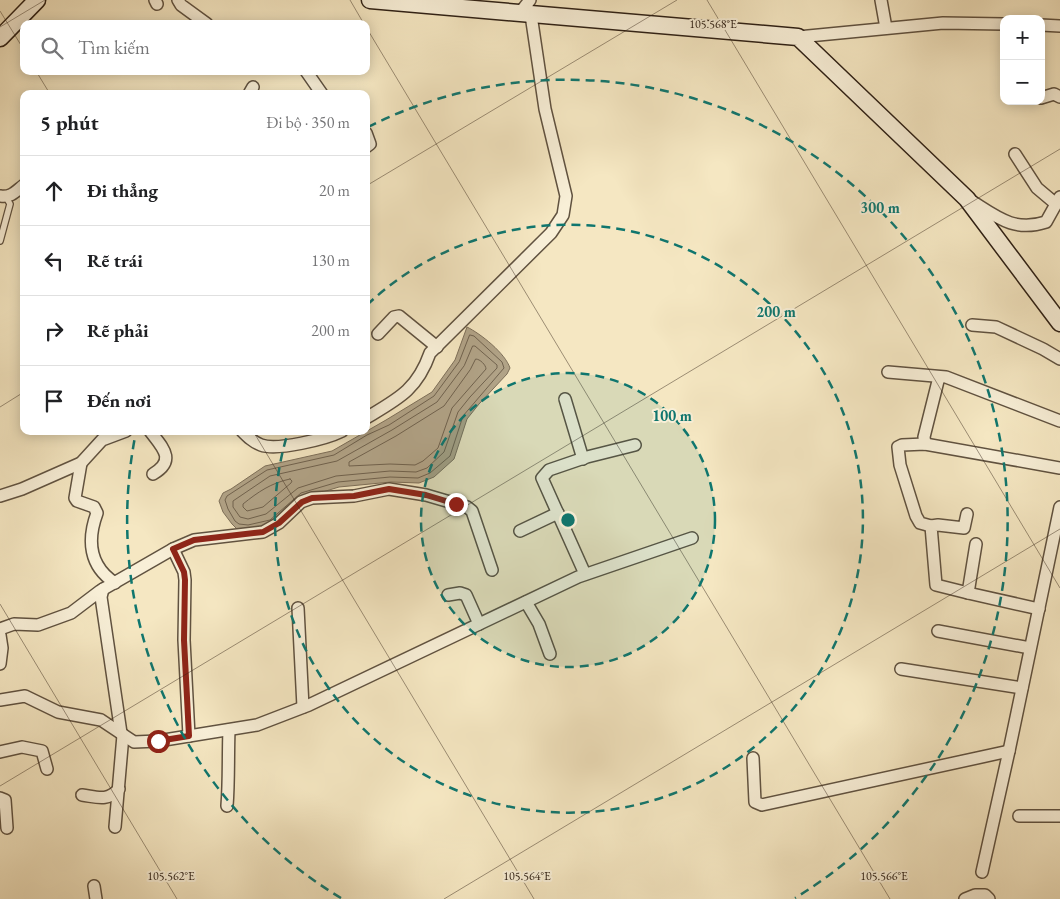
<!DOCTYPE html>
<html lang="vi">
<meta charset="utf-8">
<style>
:root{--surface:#fff;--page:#f6f6f6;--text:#202124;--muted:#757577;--line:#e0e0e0}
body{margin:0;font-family:"EB Garamond",serif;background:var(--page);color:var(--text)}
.controls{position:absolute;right:15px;top:15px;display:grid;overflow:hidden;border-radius:10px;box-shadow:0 2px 12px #0003}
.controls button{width:45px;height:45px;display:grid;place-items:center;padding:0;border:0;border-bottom:1px solid var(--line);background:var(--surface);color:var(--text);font:25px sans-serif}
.stop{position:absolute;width:15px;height:15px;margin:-11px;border:4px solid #8f2418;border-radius:50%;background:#fff}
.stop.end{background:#8f2418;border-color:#fff;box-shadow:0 1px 5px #0008}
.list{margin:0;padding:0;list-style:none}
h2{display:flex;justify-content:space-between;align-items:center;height:65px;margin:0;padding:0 20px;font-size:21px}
h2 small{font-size:16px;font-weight:400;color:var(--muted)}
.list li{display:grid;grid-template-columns:32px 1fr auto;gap:15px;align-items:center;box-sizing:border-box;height:70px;padding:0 20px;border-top:1px solid var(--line)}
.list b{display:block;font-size:19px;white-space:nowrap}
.list em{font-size:16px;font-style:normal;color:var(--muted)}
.icon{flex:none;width:28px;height:28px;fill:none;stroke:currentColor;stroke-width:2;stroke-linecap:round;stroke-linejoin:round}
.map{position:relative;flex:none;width:1060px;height:899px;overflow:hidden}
.search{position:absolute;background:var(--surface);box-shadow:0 2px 12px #0003;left:20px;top:20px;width:350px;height:55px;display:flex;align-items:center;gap:12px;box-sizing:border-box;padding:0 18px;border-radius:10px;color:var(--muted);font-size:19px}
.panel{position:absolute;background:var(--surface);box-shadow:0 2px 12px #0003;left:20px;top:90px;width:350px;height:345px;border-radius:10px}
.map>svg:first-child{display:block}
</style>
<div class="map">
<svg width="1060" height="899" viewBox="0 0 1060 899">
<rect width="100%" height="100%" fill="#f5e7c2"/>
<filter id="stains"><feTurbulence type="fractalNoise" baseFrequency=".004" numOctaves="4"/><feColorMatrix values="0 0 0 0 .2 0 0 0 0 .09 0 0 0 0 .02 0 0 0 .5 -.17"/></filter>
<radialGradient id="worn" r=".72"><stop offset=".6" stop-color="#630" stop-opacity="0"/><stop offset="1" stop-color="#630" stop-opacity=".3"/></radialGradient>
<path fill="#b1a387" stroke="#7d6f59" d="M 467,327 C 481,334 505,353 510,368 L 507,374 L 479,404 L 467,419 L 454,459 L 434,477 L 419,483 L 391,482 L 339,487 L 303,498 L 272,524 L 249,531 L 237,529 L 232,524 L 223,512 L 219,501 L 223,493 L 231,489 L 265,466 L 332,451 L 386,420 L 432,392 L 455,360 Z"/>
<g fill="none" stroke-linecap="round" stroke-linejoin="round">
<g stroke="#70624e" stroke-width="1">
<polygon points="470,335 474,336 502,362 504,368 463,416 450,456 430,473 418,478 390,477 338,482 301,493 270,520 248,525 239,524 235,521 228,509 225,500 227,496 267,470 334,455 367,435 389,425 434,396 459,362"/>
<polygon points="473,346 475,346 497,365 497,368 470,397 458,412 444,452 427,468 416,472 390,471 336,476 298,488 266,514 248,519 240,517 233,507 233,501 270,476 337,461 392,430 437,402 464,366"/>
<path d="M 476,359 C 480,359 486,365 486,369 L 452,408 L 438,448 L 423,461 L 415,465 L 390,464 L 349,466 L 349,462 L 396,436 L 444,406 L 470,370 Z"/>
<path d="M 290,479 L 292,481 L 291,483 L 263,507 L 247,511 L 243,507 L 243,504 C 258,492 271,483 290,479 Z"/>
</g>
<g stroke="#605240" stroke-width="8">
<polyline id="lane" points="0,241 10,204 6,197"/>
</g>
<g stroke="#605240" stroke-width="14">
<g id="street">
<polyline points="155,0 157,4"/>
<polyline points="178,0 181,5 207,24"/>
<polyline points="881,0 886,28"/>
<polyline points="519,14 530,0"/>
<polyline points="1041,25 1060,26"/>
<polyline points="798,37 943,23 1004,24"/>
<polyline points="306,71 322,94"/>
<polyline points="249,94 253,87"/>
<polyline points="1041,98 1054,94 1060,97"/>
<polyline points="366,133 370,144 366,147"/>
<polyline points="1015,154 1037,188 1056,204"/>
<path d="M 0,196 C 11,198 16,191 24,185"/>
<path d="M 973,202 C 998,218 1015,232 1046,222 L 1060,197"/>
<polyline points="972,325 996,327 1043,349 1060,359"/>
<polyline points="378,334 394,317 399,316 437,347"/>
<polyline points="888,372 946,377 1060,421"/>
<polyline points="565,399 583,459"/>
<path d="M 366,418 C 398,399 417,390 430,353 L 551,233 L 563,215 L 566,196 L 545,109 L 531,15"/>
<path d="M 150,431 C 162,447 177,460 153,474"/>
<path d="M 242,431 C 248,437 253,442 261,445 C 277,451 326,439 342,431"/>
<polyline points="925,444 924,437 939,377"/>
<path d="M 81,463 L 75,498 L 77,501 L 94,507 L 97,513 C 87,540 89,566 115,583"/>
<polyline points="0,496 22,489 81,463 102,440 126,431"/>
<polyline points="967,514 964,528 938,525 931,526 936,585 968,593"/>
<polyline points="931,526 920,523 916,516 900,465 898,447 902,445 925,444 1060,468"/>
<polyline points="520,531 558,513"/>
<polyline points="976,544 968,593 1039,609"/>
<polyline points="173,549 184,572 185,580 184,640 189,736"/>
<polyline points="585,574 542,478 549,470 587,457 635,445"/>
<polyline points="103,589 101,597 121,733"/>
<polyline points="448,595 460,593 466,595 479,624"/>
<polyline points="526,602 539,624 550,654"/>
<polyline points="298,608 303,707"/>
<polyline points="0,629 14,624 38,625 71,613 100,591 173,549 194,540 263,532 279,523 301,502 312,498 354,496 389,489 426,495 467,507 472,511 492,570"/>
<polyline points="938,631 1030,648"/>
<polyline points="0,635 2,648 0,664"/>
<polyline points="901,669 1022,688"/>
<polyline points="0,700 25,696 58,712 101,720 134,742 158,741 257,725 309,705 578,577 692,538"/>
<polyline points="0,752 22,747 42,751 47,769"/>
<polyline points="753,758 755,802 762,805 1009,751"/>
<path d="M 82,795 C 97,797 107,802 119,789"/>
<polyline points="0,798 5,800 7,828"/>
<path d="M 227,806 C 229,781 228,755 229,730"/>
<polyline points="1019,816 1060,816"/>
<polyline points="115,827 123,735"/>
<polyline points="982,872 1009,751 1060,507"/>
<polyline points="94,886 96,899"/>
<polyline points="965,899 975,895 985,895 989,899"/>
</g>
</g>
<g stroke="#2e2015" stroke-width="19">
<g id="secondary">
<polyline points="370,0 798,37 967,199 1060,323"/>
<polyline points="0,38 37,0"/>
</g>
</g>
<use href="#lane" stroke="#f8efd7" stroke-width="5.5"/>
<use href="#street" stroke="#f8efd7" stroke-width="11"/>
<use href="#secondary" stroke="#f8efd7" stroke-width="16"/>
</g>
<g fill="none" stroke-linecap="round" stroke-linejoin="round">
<polyline stroke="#8f2418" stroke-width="6" points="158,741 189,736 184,640 185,580 184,572 173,549 194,540 263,532 279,523 302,502 312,498 354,496 389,489 426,495 456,504"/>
</g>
<path fill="none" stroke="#2e2015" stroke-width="1" stroke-opacity="0.45" d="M 350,0 L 364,24M 707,0 L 1060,588M 0,11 L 24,50M 0,27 L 45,0M 366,27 L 890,899M 36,71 L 50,94M 366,186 L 677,0M 0,407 L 24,392M 253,431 L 534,899M 0,604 L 177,899M 0,786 L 1060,149M 444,899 L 1060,529"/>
<circle cx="568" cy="520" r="147" fill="#0f766e" fill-opacity=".12"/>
<g fill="none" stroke="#0f766e" stroke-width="2.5" stroke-dasharray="9 6">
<circle cx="568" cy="520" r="147"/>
<path d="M367 305A294 294 0 1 1 288 432"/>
<path d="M341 898A441 441 0 0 1 136 432M368 127A441 441 0 0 1 795 898"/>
</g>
<g font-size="12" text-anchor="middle" fill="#2e2015" stroke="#f8efd7" stroke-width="4" stroke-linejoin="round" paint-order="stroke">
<text x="713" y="28">105.568°E</text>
<text x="171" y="880">105.562°E</text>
<text x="527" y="880">105.564°E</text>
<text x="884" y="880">105.566°E</text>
</g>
<circle cx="568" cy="520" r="8" fill="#0f766e" stroke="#f8efd7" stroke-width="2.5"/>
<g font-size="15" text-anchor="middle" font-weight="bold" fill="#0f766e" stroke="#f8efd7" stroke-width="4" stroke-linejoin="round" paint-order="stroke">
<text x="880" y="213">300 m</text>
<text x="776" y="317">200 m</text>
<text x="672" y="421">100 m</text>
</g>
<rect width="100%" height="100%" filter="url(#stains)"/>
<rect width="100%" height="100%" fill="url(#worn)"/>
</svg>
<div class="controls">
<button>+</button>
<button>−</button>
</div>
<div class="stop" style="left:158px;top:741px"></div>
<div class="stop end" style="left:456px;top:504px"></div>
<div class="search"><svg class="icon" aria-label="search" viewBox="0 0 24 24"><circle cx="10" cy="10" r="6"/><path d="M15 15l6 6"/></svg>Tìm kiếm</div>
<section class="panel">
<h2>5 phút<small>Đi bộ · 350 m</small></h2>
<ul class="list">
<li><svg class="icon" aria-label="ahead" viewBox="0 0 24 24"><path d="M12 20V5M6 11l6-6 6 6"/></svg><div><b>Đi thẳng</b></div><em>20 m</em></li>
<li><svg class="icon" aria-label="left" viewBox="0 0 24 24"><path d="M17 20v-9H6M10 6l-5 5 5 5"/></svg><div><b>Rẽ trái</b></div><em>130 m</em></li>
<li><svg class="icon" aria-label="right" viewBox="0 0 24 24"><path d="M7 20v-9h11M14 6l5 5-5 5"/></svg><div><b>Rẽ phải</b></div><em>200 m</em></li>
<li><svg class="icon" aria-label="arrive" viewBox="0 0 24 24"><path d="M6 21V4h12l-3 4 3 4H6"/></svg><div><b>Đến nơi</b></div></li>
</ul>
</section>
</div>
